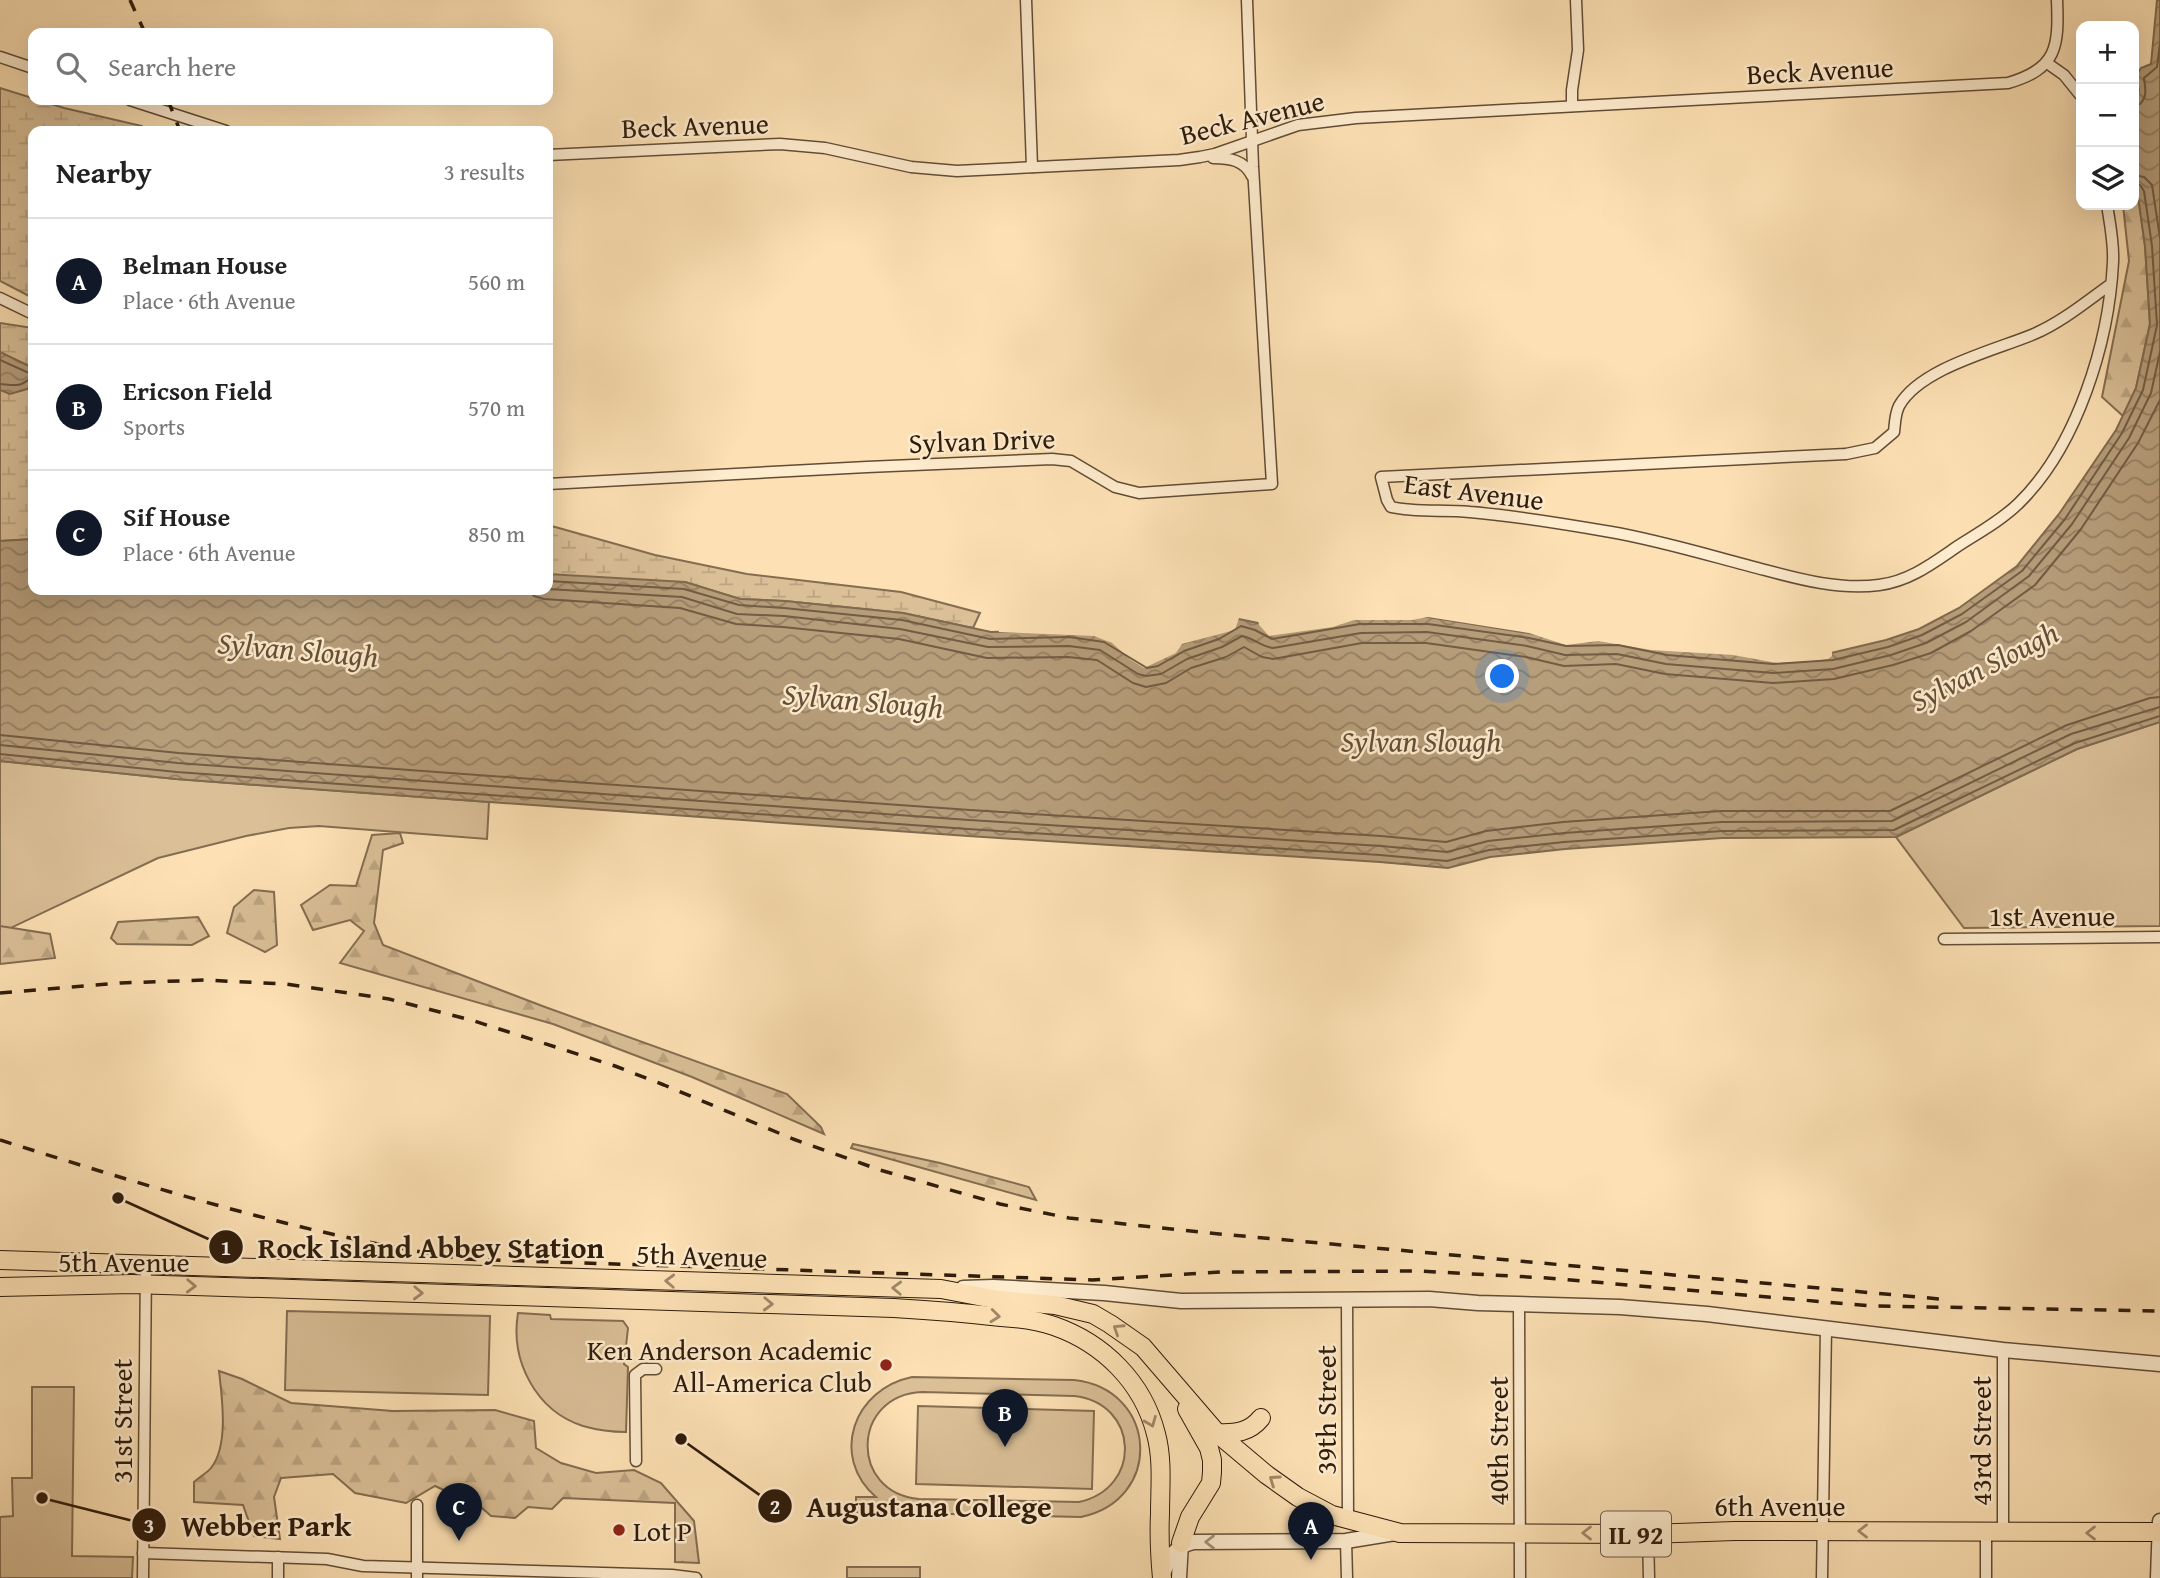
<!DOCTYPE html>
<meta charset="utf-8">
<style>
:root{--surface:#fff;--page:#f2f2f2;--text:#222;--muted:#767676;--line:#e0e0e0;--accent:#111827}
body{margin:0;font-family:"Gentium Book Plus",serif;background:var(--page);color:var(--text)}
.controls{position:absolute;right:21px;top:21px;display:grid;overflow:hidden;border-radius:14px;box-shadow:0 7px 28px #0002}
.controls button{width:63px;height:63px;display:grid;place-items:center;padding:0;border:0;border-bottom:2px solid var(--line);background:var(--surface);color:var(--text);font:35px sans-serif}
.you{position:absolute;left:1503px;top:677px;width:24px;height:24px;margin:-18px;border:5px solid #fff;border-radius:50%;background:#1a73e8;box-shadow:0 0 0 10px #1a73e833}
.badge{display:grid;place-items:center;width:46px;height:46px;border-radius:50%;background:var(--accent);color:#fff;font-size:23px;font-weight:700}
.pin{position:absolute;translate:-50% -58px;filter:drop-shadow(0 2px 4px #0008)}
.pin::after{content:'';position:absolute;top:37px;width:24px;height:21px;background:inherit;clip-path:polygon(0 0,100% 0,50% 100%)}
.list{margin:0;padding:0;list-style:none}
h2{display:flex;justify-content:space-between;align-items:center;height:91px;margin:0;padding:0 28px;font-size:30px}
h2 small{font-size:23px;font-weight:400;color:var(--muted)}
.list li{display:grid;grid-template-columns:46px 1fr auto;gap:21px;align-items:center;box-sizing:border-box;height:126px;padding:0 28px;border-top:2px solid var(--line)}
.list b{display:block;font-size:26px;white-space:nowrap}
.list p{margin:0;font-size:23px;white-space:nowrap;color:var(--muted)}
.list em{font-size:23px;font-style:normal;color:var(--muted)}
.icon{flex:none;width:38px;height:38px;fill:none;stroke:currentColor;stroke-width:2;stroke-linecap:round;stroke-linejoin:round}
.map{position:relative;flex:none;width:2160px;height:1578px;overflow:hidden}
.search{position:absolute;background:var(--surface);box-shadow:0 7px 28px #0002;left:28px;top:28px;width:525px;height:77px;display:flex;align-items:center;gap:18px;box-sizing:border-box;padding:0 24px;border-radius:14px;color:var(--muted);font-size:26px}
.panel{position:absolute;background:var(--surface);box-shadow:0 7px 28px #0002;left:28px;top:126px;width:525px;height:469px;border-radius:14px}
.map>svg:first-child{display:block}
</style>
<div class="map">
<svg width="2160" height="1578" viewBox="0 0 2160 1578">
<defs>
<pattern id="forest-firs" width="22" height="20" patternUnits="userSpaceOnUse" patternTransform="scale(1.75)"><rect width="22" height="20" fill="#dabf97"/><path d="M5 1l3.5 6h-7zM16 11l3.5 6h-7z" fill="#bba481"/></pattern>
<pattern id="wetland-marsh" width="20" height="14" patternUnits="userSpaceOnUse" patternTransform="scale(1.75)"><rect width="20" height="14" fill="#dabf97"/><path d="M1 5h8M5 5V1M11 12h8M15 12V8" fill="none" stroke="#bba481"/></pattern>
<pattern id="water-waves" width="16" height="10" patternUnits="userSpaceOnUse" patternTransform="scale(1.75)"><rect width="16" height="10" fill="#b79e7b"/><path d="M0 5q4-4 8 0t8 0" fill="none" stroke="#958063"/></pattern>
</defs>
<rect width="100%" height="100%" fill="#fde1b4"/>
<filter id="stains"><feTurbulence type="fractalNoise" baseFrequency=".00286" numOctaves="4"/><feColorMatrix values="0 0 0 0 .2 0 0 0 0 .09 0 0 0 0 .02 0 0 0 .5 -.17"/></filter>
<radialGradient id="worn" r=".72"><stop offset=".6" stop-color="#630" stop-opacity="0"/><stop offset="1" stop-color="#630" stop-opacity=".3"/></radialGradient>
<g fill="#dabf97" stroke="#846d51" stroke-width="2" fill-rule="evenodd">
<polygon points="2160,722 2160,926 1964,928 1896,837 2077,749"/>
<polygon points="0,761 176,779 489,802 487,839 319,826 289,828 246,836 158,858 0,933"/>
<polygon points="287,1311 490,1316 488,1395 285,1390"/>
<path d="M 518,1313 L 550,1315 L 551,1319 L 623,1321 L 628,1328 L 624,1364 L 628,1367 L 626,1432 C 612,1432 597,1430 583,1426 C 536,1411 510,1361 518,1313 Z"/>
<path d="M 912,1377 L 1074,1380 C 1158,1389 1164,1500 1081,1517 L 856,1512 L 856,1497 L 876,1497 C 829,1456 854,1389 912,1377 ZM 922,1392 L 1074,1396 C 1139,1403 1143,1488 1079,1502 L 919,1499 C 849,1493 851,1395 922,1392 Z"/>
<polygon points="32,1387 74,1387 72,1556 133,1557 132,1578 0,1578 0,1517 13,1516 12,1478 32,1478"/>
<polygon points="918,1406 1094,1411 1092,1489 916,1484"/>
<rect x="847" y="1567" width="73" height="11"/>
</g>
<g fill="url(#forest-firs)" stroke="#846d51" stroke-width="2">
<polygon points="2134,165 2145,246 2150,324 2136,388 2123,416 2102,397 2129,261 2123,205 2134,205"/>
<polygon points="400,833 403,843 383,850 374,923 383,945 545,1007 787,1094 821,1127 824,1134 692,1077 553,1024 340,963 364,931 350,920 313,930 301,905 330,885 356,886 372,835"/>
<polygon points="254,890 274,892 277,945 265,952 227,933 234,907"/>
<polygon points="198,917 209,936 192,945 117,944 111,938 118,922"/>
<polygon points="0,926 50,934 55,958 0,964"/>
<polygon points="853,1144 940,1163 1029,1187 1036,1200 851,1148"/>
<path d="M 219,1371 L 242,1379 L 291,1403 L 393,1411 L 495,1410 L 534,1421 L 536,1448 L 561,1463 L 596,1473 L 634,1470 L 661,1483 L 694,1521 L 699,1563 L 675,1562 L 675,1503 L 563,1498 L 552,1509 L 528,1507 L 515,1518 L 491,1516 L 481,1507 L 435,1486 L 406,1503 L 355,1493 L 333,1474 L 281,1478 L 274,1497 L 280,1539 L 254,1536 L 243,1505 L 194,1502 L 194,1482 C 199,1477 207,1473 211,1468 C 229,1446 222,1397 219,1371 Z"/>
</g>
<g fill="url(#wetland-marsh)" stroke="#846d51" stroke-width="2">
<polygon points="0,88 64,108 142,126 143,131 33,131 33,298 0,281"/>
<polygon points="0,323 33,328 33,539 0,541"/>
<polygon points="548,525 655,555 747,574 901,592 980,613 973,628 903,613 785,601 740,599 685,582 548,588"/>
</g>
<g fill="url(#water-waves)" stroke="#806a4e" stroke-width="2">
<polygon points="2157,0 2160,0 2160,722 2077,749 1896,837 1722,838 1565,849 1490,857 1448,868 1380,862 968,836 489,802 176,779 0,761 0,541 33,539 33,590 548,590 548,574 685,582 740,599 785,601 903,613 991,632 1070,630 1107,635 1147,661 1181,644 1217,633 1239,619 1258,623 1272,632 1359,617 1428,617 1566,639 1618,638 1668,648 1773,657 1831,653 1886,640 1919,629 1959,608 2017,566 2059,514 2116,430 2136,388 2150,324 2145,246 2134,168 2134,113 2139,90 2136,76 2141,68 2151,64"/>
<polygon points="0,352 33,368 33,384 27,389 10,394 0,390"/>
</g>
<g fill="#fde1b4">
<polygon points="1428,613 1531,627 1567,636 1619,634 1669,645 1749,650 1773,654 1832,650 1832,656 1828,659 1813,661 1777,663 1733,655 1651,650 1598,641 1566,645 1529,633 1428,617 1412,620 1354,620 1333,627 1269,636 1259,625 1258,619 1273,629 1359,614"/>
<polygon points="1240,615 1235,630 1182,644 1176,653 1144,668 1131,660 1112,643 1094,636 999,632 998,628 1070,627 1108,632 1147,657 1154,656 1179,641 1215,629"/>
</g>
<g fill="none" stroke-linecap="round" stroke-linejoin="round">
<g stroke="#725c43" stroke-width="2">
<path d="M 2134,105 L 2140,104 C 2148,96 2145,87 2144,78 L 2157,67 L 2160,43"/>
<polyline points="2134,175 2144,177 2152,185 2160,238"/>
<path d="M 0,360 L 29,373 L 31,377 C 21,388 13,385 0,384"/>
<polyline points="548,581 684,589 739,605 784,608 902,620 990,639 1069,637 1104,642 1147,668 1158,666 1184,651 1219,639 1241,626 1255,630 1272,639 1360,624 1428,624 1529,638 1566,646 1618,645 1667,655 1773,664 1833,660 1888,647 1922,635 1962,614 2022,571 2065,519 2122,433 2143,390 2157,325 2152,246 2144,191 2140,185 2134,184"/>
<path d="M 548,589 L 682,597 L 737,614 L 784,616 L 900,629 L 988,647 L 1069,646 L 1100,650 L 1138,674 L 1146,676 L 1161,674 L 1187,659 L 1222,647 L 1242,636 C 1254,638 1261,647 1273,648 L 1361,633 L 1427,632 L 1527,646 L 1565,655 L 1617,654 L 1666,664 L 1773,673 L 1833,669 L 1891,655 L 1926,643 L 1966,622 L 2029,576 L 2072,524 L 2129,438 L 2151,393 L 2160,352"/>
<polyline points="528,590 534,596 544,599 680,608 736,624 783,627 899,639 987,658 1068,657 1097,660 1133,683 1146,687 1166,683 1191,668 1226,657 1244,647 1262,657 1273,659 1362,643 1426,643 1526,657 1564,666 1616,664 1665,674 1773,683 1834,679 1893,665 1931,653 1971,631 2035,585 2081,529 2138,443 2160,400"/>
<polyline points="0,735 179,753 491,776 970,810 1381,836 1446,842 1486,831 1563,822 1721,811 1890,811 2067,725 2150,698 2160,697"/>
<polyline points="0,745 178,763 491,786 969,820 1381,846 1447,852 1488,841 1564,833 1721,822 1892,821 2071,734 2160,707"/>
<polyline points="0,754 177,772 490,795 968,829 1380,855 1447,861 1489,850 1564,842 1722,831 1894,830 2075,743 2160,716"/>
</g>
<g stroke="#624c35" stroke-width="13">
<g id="minor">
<polyline points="1026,0 1032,167"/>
<polyline points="0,57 33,68"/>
<polyline points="2047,63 2064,75 2081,96"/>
<polyline points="130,100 226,131"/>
<polyline points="1572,106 1572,90 1578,50 1576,0"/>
<path d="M 548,155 L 780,144 L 825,148 L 911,167 L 957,171 L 1179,160 L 1200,157 L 1215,154 L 1298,125 L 1356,118 L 2008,83 C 2057,69 2059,47 2057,0"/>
<path d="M 1213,158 C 1230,158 1244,160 1252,176"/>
<path d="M 2107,205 C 2110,224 2114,243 2113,262 C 2109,343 2077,446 2019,503 C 2002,520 1978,533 1958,546 C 1933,563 1910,581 1879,585 C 1841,590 1802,580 1765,570 C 1714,557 1663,541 1611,532 C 1565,524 1517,516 1470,512 C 1444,509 1417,513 1391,507 L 1387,500 L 1381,477 L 1846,454 L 1875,448 L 1894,432 C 1895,423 1895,414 1899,406 C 1920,368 1996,350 2034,334 C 2062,322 2087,301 2111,284"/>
<polyline points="0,298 33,314"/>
<polyline points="548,484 867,467 1052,459 1071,461 1115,487 1139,493 1272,484 1253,167 1247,0"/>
<polyline points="1944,939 2160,937"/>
<polyline points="1347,1299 1348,1520"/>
<polyline points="1519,1304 1520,1578"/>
<polyline points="636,1461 635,1375 643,1369 656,1369"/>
<polyline points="417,1505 417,1578"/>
<polyline points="1986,1532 1986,1578"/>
<polyline points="2003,1532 2003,1350"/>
<polyline points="1648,1534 1649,1578"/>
<polyline points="1346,1541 1347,1578"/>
<polyline points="143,1553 327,1559 363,1566 672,1575 696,1578"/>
<polyline points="143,1578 146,1265"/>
<polyline points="278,1578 278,1557"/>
<polyline points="1822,1578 1826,1328"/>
</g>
</g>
<g stroke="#624c35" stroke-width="17">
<g id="tertiary">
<polyline points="963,1288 993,1287 1104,1293 1181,1301 1429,1299 1478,1303 1620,1307 1707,1314 2003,1350 2160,1364"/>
<path d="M 1163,1574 C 1169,1557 1175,1546 1194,1542 L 1346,1541 L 1395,1533"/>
<polyline points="1179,1578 1181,1543"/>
<polyline points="2158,1578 2160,1521"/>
</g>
</g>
<g stroke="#2e1b0b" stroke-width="20">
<g id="primary">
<polyline points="0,1260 941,1289 999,1300 1055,1305 1093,1314 1110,1324 1143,1347 1217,1433 1267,1475 1298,1497 1332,1515 1400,1533 1648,1534 1735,1531 2160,1532"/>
<path d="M 0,1287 L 132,1284 L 894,1308 C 930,1310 965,1313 1001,1317 C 1018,1318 1037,1320 1054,1326 C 1103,1343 1143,1382 1156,1434 C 1163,1460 1160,1487 1160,1514 C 1159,1535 1160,1557 1162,1578"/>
<path d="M 1217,1433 C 1235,1434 1250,1432 1261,1418"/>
<polyline points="1181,1543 1190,1517 1211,1483 1212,1472 1212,1460 1209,1448 1187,1409"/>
</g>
</g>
<use href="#minor" stroke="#feecce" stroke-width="10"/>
<use href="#tertiary" stroke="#feecce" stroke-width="14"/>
<use href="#primary" stroke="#fde1b4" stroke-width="18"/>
<g stroke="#2e1b0b" stroke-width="3.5" stroke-dasharray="12 12" stroke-linecap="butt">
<polyline points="130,0 145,33"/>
<polyline points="168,100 180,131"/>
<polyline points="0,993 121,983 204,980 286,984 389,999 471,1020 615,1066 664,1085 793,1139 880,1170 1000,1204 1069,1218 1209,1233 1940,1299"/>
<path d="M 0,1140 C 153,1188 307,1236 465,1259 L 1092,1280 L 1221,1272 L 1419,1271 L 1547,1278 L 1872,1306 L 2160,1311"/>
</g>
</g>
<defs><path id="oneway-chevron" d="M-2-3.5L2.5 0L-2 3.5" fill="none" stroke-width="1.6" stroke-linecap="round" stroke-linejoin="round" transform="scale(1.75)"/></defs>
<g stroke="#a08868">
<use href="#oneway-chevron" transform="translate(670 1281) rotate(-178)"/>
<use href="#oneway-chevron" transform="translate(191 1286) rotate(2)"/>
<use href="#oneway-chevron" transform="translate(897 1288) rotate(-178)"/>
<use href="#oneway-chevron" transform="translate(418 1293) rotate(2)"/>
<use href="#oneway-chevron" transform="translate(768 1304) rotate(2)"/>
<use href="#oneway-chevron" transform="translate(995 1316) rotate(6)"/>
<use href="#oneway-chevron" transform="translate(1118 1329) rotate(-147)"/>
<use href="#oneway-chevron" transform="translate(1151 1422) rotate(68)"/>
<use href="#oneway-chevron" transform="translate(1274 1480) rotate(-145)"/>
<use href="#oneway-chevron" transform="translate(1863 1531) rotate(-180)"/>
<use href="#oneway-chevron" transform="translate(1587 1533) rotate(-180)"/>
<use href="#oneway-chevron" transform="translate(2091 1533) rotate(180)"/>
</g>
<use stroke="#a08e76" href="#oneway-chevron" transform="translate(1210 1542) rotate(180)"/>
<g fill="#8f2418" stroke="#feecce" stroke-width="2.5">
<circle cx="886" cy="1365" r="7"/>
<circle cx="619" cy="1530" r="7"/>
</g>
<g text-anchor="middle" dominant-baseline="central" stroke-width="5" stroke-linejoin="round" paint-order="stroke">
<rect fill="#feecce" stroke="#6c5a46" stroke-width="2" x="1601" y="1511.5" width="70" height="45" rx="5"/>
<g font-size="26" font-weight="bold" fill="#2e1b0b">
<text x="1636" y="1534">IL 92</text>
</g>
<g font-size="28" fill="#2e1b0b" stroke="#feecce">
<text transform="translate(1820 70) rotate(-3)">Beck Avenue</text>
<text transform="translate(1252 117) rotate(-14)">Beck Avenue</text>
<text transform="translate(695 125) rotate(-2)">Beck Avenue</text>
<text transform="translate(982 440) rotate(-2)">Sylvan Drive</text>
<text transform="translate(1474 491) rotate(7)">East Avenue</text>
<text x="2052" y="915">1st Avenue</text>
<text transform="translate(702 1255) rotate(2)">5th Avenue</text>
<text x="124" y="1261">5th Avenue</text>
<text transform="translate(1325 1410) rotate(-90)">39th Street</text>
<text transform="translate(121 1421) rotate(-90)">31st Street</text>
<text transform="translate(1497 1441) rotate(-90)">40th Street</text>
<text transform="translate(1980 1441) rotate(-90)">43rd Street</text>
<text x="1780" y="1505">6th Avenue</text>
</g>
<g font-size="28" fill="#2e1b0b" stroke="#feecce" text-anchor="end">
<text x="872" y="1349">Ken Anderson Academic<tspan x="872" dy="32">All-America Club</tspan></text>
<text x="633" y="1530" text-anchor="start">Lot P</text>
</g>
<g font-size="30" font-style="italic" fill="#654f38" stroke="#feecce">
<text transform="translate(298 649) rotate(5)">Sylvan Slough</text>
<text transform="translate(1984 666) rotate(-27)">Sylvan Slough</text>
<text transform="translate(863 700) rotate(5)">Sylvan Slough</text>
<text x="1421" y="741">Sylvan Slough</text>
</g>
</g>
<path fill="none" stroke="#2e1b0b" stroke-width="2.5" d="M118 1198L226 1247M681 1439L775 1506M42 1498L149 1525"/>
<g fill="#2e1b0b" stroke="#feecce" stroke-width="2.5">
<circle cx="118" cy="1198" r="7"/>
<circle cx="681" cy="1439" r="7"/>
<circle cx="42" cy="1498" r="7"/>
<circle cx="226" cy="1247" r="18"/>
<circle cx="775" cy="1506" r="18"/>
<circle cx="149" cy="1525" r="18"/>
</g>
<g font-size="21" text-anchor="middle" font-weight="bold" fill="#fff">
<text x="226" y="1255">1</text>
<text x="775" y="1514">2</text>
<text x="149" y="1533">3</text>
</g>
<g font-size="30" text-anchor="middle" font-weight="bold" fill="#2e1b0b" stroke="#feecce" stroke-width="5" stroke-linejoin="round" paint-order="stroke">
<text x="431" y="1258">Rock Island Abbey Station</text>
<text x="929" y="1517">Augustana College</text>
<text x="266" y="1536">Webber Park</text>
</g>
<rect width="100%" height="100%" filter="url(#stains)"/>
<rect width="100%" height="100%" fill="url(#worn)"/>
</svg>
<div class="controls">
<button>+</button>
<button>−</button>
<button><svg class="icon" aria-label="layers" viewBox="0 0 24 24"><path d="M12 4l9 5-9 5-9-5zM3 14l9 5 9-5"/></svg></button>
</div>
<div class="you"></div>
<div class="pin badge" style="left:1311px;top:1560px">A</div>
<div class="pin badge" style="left:1005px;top:1447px">B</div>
<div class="pin badge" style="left:459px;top:1541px">C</div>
<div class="search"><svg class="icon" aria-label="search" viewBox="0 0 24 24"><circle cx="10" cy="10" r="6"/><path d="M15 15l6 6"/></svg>Search here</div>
<section class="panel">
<h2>Nearby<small>3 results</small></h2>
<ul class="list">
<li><span class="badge">A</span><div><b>Belman House</b><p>Place · 6th Avenue</p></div><em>560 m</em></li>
<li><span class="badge">B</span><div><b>Ericson Field</b><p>Sports</p></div><em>570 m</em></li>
<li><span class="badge">C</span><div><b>Sif House</b><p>Place · 6th Avenue</p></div><em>850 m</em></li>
</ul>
</section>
</div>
